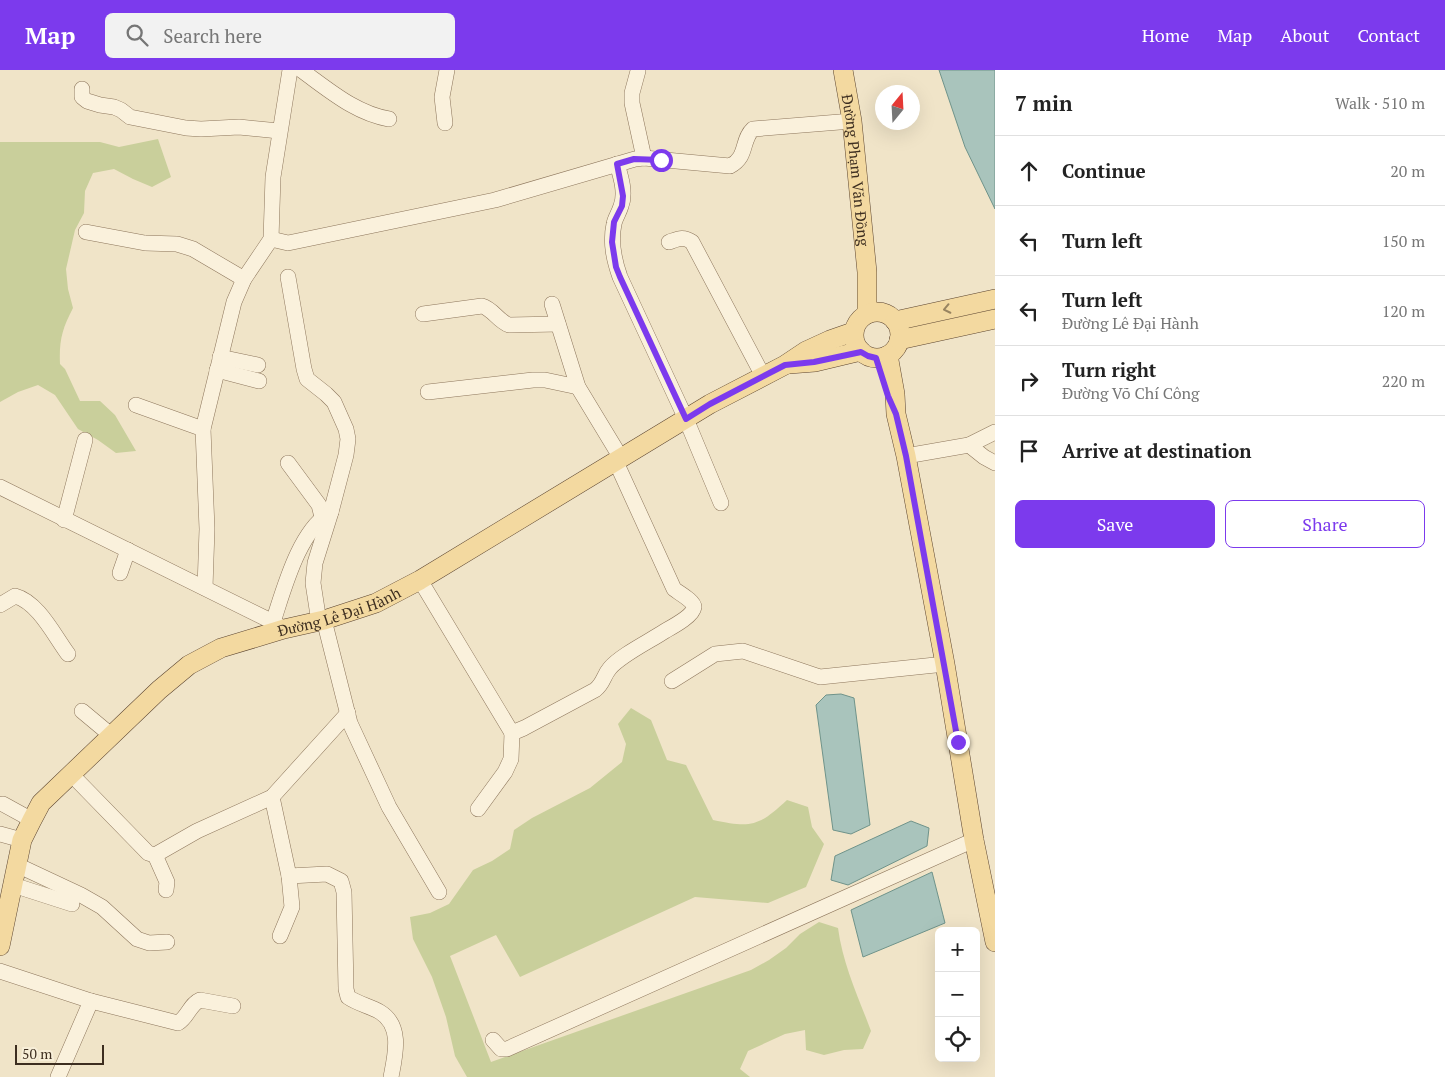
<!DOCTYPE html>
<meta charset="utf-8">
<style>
:root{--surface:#fff;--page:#f2f2f2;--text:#222;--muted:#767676;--line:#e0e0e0;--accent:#7c3aed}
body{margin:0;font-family:"PT Serif",serif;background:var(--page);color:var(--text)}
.controls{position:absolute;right:15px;bottom:15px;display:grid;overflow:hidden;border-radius:8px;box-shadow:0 5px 20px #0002}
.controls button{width:45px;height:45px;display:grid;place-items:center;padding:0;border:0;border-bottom:1px solid var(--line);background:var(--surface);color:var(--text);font:25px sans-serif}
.compass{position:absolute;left:875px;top:15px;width:45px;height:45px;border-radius:50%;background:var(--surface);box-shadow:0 5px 20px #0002;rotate:18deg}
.scale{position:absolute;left:15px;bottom:12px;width:89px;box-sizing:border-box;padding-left:5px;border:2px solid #3d2e20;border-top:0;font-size:14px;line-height:18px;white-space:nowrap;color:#3d2e20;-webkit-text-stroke:4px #f7eed8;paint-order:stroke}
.stop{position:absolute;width:15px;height:15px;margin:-11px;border:4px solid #7c3aed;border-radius:50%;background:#fff}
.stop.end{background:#7c3aed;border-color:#fff;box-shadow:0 1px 5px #0008}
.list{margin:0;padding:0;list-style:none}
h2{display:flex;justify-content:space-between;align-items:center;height:65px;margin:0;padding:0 20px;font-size:21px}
h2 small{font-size:16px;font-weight:400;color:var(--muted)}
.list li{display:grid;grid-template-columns:32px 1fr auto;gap:15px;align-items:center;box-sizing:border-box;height:70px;padding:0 20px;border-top:1px solid var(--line)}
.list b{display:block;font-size:19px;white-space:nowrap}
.list p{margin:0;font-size:16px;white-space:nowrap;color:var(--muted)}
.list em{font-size:16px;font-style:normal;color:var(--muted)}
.actions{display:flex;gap:10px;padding:15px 20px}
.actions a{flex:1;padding:11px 0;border:1px solid var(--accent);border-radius:8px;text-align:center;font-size:18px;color:var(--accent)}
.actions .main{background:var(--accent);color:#fff}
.icon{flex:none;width:28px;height:28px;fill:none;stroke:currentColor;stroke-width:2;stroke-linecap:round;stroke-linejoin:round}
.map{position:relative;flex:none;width:995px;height:1007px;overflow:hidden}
header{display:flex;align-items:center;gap:30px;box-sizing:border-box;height:70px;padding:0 25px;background:var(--accent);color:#fff}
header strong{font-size:24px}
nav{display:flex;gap:28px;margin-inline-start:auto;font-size:18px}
.search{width:350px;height:45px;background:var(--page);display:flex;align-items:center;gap:12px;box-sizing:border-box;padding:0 18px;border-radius:8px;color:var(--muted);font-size:19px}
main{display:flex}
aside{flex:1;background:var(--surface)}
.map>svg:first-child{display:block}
</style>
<header>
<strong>Map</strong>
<div class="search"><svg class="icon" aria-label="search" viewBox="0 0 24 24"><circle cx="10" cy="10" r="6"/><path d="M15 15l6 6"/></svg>Search here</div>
<nav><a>Home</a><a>Map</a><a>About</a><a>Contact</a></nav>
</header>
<main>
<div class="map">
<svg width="995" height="1007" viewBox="0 0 995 1007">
<rect width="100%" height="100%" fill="#f0e4c8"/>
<g fill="#c9cf9b">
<path d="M 158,69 L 171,107 L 152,117 L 133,109 L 114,99 L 93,103 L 85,121 L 84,143 L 75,160 L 66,199 L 68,219 L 73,238 C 62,259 59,271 60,294 L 65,299 L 80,331 L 100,331 L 115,345 L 136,381 L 116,383 L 98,370 L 78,359 L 55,325 L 38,315 L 18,322 L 0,332 L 0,72 L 100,72 L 119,77 Z"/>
<path d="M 631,638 L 651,650 L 667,690 L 686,695 L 713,750 C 751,758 758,757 787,730 L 808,737 L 812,757 L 824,774 L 806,817 L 768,833 L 695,827 L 520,907 L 496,865 L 450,886 L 491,992 L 751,900 L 769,890 L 786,878 L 800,864 L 819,852 L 838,858 C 843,895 858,926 871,961 L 863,979 L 844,980 L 824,985 L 806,980 L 805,960 L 785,964 L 748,981 L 740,999 L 750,1007 L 467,1007 L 455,986 L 446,947 L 432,907 L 413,869 L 410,847 L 430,843 L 449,834 L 473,800 L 492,791 L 510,779 L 514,760 L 532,748 L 590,718 L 622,692 L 626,674 L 618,654 Z"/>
</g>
<g fill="#a9c4bc" stroke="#6f938a">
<polygon points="939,0 995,0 995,139 965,77"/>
<polygon points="841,624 854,628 870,755 851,764 833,760 816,635 826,625"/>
<polygon points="911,751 929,758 927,776 848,815 831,810 835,786"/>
<polygon points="932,802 945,853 863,887 851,840"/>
</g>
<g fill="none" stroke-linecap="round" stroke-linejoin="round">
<g stroke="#8d765c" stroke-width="16">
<g id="minor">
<path d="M 301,0 C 329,20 355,43 389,49"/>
<polyline points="638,1 632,23 632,33 644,88"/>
<polyline points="82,19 82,27 87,31 100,35 114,37 121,40 130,47 186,58 201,59 239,57 279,61"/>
<polyline points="445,53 442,27 447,0"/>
<path d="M 617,94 C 621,107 626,123 621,136 C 619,143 615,148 614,154 C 610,173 614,190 620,207 L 686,349 L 721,433"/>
<polyline points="86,162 145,173 177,174 193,179 244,209"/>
<path d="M 271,169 L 288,173 L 495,130 L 635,89 L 644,88 L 730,96 C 748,87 741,70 753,59 L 852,51"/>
<path d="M 669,172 C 678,169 683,166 692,172 L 763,306"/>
<polyline points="552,234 578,317 621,388"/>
<path d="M 423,244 L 482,236 C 493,239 498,251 509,255 L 558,254"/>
<polyline points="220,287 258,295"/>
<polyline points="217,300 259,311"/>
<polyline points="428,322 533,310 545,310 578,317"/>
<polyline points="136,335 203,359"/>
<polyline points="969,375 984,387 995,393"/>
<polyline points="906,386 969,375 995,362"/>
<polyline points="288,393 319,435 322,447"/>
<polyline points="0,417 273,552 281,557"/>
<polyline points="64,450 85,370"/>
<polyline points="120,503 128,480"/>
<path d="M 420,510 L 512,663 L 524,658 L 595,620 C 604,613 603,606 610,598 C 621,585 650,571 665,561 C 672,557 693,546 694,537 C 694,531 679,523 674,519 L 616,392"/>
<polyline points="205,518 207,459 203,359 234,232 244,209 271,169 273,107 290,0"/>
<path d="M 0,535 L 15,526 C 38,532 54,565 68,584"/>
<polyline points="324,550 350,653 389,737 439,822"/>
<path d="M 273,552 C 284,519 299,460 331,442 L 346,385 L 348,369 L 346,359 L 334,332 L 326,324 L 307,309 L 304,299 L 288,207"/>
<polyline points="319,552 313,513 315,493 331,442"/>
<polyline points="672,611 715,584 743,581 820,607 945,594"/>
<polyline points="82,641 112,666"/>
<polyline points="71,704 148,783 155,785 197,761 272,727 348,643"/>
<polyline points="272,727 289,806 292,837 280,866"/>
<polyline points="3,734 32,750"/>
<polyline points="478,739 505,702 511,689 512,663"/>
<polyline points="0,764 22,770"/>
<polyline points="155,785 167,812 166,820"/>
<polyline points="17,795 81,825 102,837 137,869 149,873 167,872"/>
<path d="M 289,806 L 327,804 L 341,811 L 344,822 L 346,919 L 348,927 C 358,934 370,936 380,942 C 403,956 395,986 391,1007"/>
<polyline points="13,815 72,834"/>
<path d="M 0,901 L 91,931 L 178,953 C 188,947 190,934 200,930 L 233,936"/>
<polyline points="493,970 501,979 507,979 974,770"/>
<polyline points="58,1007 91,931"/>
</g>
</g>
<g stroke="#5b4430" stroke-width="20">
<g id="major">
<path id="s1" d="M 843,0 L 852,51 L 867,202 L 867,244"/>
<circle cx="877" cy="265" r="23"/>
<polyline points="895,251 995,229"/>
<polyline points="899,270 995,249"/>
<polyline points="888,285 895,324 896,344 906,386 945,594 974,770 995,872"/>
<polyline points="789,294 815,292 861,281"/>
<path id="s2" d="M 0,876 L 22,770 L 32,750 L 41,733 L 159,620 L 189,595 L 221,578 L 284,559 L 324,550 L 376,533 L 420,510 L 710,334 L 785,295 L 806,281 L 830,270 L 853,262"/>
</g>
</g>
<use href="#minor" stroke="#faf1dc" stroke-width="15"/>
<use href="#major" stroke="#f3d9a0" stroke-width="19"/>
</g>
<defs><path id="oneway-chevron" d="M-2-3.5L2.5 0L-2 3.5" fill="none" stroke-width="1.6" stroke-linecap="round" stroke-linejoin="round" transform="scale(1.25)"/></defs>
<use stroke="#988460" href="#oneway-chevron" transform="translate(947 239) rotate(168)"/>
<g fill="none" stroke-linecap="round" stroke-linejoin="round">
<polyline stroke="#7c3aed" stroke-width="6" points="661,90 634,89 617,94 623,126 622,136 614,152 612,172 616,197 620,207 686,349 710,334 785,295 814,292 861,282 868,286 876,288 888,326 896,344 906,386 958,672"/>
</g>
<g text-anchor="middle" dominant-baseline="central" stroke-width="4" stroke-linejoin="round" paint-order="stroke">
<g font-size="15" fill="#3d2e20" stroke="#f7eed8">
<text stroke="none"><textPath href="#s1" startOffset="101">Đường Phạm Văn Đồng</textPath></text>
<text stroke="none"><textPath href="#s2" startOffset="512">Đường Lê Đại Hành</textPath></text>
</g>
</g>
</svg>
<div class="controls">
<button>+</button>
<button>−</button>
<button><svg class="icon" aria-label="locate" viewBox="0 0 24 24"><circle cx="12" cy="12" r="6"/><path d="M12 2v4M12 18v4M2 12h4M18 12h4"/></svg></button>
</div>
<svg class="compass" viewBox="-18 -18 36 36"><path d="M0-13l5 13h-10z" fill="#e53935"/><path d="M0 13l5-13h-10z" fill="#767676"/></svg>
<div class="scale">50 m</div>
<div class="stop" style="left:661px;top:90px"></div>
<div class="stop end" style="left:958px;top:672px"></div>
</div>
<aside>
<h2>7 min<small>Walk · 510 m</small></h2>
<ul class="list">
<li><svg class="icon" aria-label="ahead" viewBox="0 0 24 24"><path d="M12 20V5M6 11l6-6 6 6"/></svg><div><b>Continue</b></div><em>20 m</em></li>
<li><svg class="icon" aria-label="left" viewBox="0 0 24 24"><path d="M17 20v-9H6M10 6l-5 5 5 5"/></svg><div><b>Turn left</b></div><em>150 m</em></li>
<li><svg class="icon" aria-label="left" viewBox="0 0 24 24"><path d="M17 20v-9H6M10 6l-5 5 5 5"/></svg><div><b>Turn left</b><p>Đường Lê Đại Hành</p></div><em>120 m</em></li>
<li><svg class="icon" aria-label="right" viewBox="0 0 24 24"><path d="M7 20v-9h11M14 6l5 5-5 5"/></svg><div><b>Turn right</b><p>Đường Võ Chí Công</p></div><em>220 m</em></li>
<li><svg class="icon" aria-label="arrive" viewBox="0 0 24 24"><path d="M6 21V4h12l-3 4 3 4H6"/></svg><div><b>Arrive at destination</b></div></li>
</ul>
<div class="actions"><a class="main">Save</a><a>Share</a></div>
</aside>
</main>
